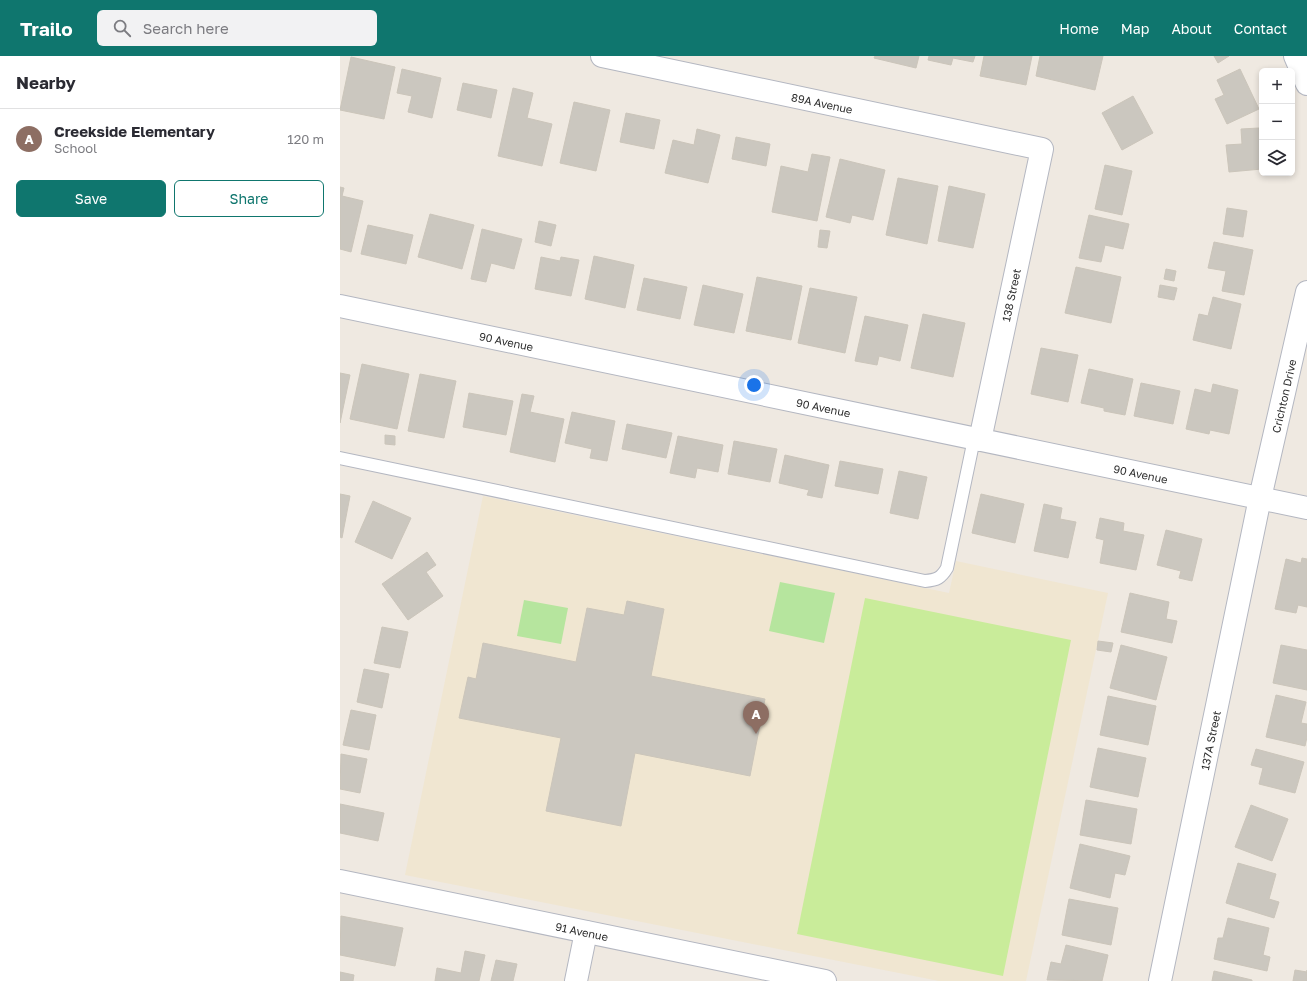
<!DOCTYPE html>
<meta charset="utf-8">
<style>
:root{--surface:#fff;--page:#f2f2f3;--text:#2b2b33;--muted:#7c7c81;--line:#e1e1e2;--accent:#0f766e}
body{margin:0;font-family:"Golos Text",sans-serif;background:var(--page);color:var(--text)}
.controls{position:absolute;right:12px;top:12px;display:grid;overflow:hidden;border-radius:6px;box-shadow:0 2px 6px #0003}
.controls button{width:36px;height:36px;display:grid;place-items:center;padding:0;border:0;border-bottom:1px solid var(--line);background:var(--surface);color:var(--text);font:20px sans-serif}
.you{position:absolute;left:414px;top:329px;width:14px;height:14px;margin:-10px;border:3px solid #fff;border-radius:50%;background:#1a73e8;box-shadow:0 0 0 6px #1a73e833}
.badge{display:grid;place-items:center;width:26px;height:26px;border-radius:50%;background:var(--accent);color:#fff;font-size:13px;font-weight:700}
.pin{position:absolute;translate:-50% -33px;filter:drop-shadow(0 1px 2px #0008)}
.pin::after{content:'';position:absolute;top:21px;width:14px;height:12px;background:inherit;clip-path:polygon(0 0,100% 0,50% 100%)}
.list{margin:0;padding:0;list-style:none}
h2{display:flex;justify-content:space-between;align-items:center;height:52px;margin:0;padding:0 16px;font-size:17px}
h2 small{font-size:13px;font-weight:400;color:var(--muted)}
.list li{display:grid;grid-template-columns:26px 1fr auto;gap:12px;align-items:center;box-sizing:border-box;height:60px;padding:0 16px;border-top:1px solid var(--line)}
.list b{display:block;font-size:15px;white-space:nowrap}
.list p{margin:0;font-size:13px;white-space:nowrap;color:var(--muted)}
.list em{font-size:13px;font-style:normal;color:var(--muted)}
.actions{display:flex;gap:8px;padding:12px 16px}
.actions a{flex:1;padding:9px 0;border:1px solid var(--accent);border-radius:6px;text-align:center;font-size:14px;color:var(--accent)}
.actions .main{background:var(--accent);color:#fff}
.icon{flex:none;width:22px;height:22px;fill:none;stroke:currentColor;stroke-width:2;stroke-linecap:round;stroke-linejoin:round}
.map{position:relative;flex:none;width:967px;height:925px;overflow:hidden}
header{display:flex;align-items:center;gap:24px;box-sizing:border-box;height:56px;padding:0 20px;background:var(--accent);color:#fff}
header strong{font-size:19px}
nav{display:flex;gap:22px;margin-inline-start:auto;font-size:14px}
.search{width:280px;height:36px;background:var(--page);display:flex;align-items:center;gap:10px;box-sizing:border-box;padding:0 14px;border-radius:6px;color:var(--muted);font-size:15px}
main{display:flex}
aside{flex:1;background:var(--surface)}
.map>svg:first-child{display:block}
</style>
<header>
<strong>Trailo</strong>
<div class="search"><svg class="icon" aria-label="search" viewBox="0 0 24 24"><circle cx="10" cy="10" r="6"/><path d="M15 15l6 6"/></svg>Search here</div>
<nav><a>Home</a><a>Map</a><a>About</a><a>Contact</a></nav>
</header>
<main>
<aside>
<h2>Nearby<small></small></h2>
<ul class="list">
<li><span class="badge" style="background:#8d6e63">A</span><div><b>Creekside Elementary</b><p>School</p></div><em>120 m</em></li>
</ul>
<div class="actions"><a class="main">Save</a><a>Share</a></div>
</aside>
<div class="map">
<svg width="967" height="925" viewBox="0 0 967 925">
<rect width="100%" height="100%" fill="#efe9e1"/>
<polygon fill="#f0e6d1" points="143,440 609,537 616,505 768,537 686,925 599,925 65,819"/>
<g fill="#b6e59e">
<polygon points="440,526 495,537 484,587 429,575"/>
<polygon points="184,544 228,552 221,588 177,580"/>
</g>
<polygon fill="#c9ec9a" points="525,542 731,584 663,920 457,878"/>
<g fill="#cbc7bf" stroke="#cbc5ba">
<polygon points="535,0 579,0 576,12 534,2"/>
<polygon points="589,0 635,0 633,6 613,2 611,9 588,4"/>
<polygon points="644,0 692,0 686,29 640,20"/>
<polygon points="700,0 763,0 755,34 696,20"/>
<polygon points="874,0 889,0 878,7"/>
<polygon points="11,1 55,11 44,63 0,54"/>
<polygon points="62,13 101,22 92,62 68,56 72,40 57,37"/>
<polygon points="900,13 919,53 887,68 875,43 884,39 877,24"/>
<polygon points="123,27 157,34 151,62 117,54"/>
<polygon points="173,32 193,37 187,62 212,68 202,110 158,100"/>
<polygon points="793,40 813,77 782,94 762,57"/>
<polygon points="234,46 270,54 256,115 220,107"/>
<polygon points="286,57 320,64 314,93 280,86"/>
<polygon points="919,72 922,113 889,116 886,89 902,88 901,73"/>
<polygon points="357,73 380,79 368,127 325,117 333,84 354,89"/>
<polygon points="396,81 430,88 426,110 392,103"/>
<polygon points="472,98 490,101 477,165 432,156 441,110 468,116"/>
<polygon points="500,103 545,114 533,164 512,159 510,167 486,161"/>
<polygon points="765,109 792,115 782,159 755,153"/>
<polygon points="558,122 598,130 587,188 546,179"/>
<polygon points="609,130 645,138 633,192 598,185"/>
<polygon points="0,131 4,132 2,140 23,145 11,196 0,193"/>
<polygon points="887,152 907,155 903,181 883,178"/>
<polygon points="90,158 134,169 122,213 78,201"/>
<polygon points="749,159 789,168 783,193 765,189 761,206 739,202"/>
<polygon points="199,165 216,169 211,190 195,186"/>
<polygon points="28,169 73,179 66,208 21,198"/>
<polygon points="142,173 182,183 174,213 151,207 146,226 131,223"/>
<polygon points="480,174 490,175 487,192 478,191"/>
<polygon points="874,186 913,194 904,239 882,235 886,215 868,212"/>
<polygon points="254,200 294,209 285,252 245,243"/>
<polygon points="201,201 220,205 221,201 239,204 231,240 195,233"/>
<polygon points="736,211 781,221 771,267 725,257"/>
<polygon points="826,213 836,215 834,225 824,223"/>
<polygon points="417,221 462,230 451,284 406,275"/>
<polygon points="304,222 347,231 340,263 297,254"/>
<polygon points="363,229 403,238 394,277 354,269"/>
<polygon points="820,229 837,232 834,244 818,241"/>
<polygon points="470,232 517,241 505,297 458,287"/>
<polygon points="873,241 901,248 891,293 853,284 859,258 868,260"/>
<polygon points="583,258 625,267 613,321 571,312"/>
<polygon points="525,260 568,269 560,305 539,300 537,309 515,305"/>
<polygon points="701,292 738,299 728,346 691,338"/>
<polygon points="22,308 69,318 57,373 10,363"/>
<polygon points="749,313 793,323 785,359 764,355 764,352 741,347"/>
<polygon points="0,317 10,319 0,367"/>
<polygon points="80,318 116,325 104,382 68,375"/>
<polygon points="801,327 840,335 833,368 794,360"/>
<polygon points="873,328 898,334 889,378 870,374 869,378 846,373 855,333 871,337"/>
<polygon points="129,337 173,345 166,379 123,371"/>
<polygon points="182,338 194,340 190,356 224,363 215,406 170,396"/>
<polygon points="232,356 275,365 267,405 250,402 252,393 225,387"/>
<polygon points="287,368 332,377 326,402 282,393"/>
<polygon points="45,379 55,380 55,389 45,388"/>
<polygon points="338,380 383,389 378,416 357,412 355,422 330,417"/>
<polygon points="394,385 437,393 430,426 388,418"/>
<polygon points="445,399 489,409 482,442 467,439 469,434 439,427"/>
<polygon points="500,405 543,413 538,438 495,430"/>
<polygon points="559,415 587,421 578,463 550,457"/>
<polygon points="0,438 10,440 2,482 0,481"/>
<polygon points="641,438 684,448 675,487 632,477"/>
<polygon points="33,445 71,462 52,503 15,486"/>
<polygon points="704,448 722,452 720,463 736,466 728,502 694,495"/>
<polygon points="760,462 784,467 783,475 804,479 796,514 760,507 764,484 756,482"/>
<polygon points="826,474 862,483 852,525 839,522 841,515 817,509"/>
<polygon points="87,496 96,509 86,516 103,540 68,564 42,528"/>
<polygon points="962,502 967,503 967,551 958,549 956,557 935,553 946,503 961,507"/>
<polygon points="790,537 829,546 826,563 837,565 832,587 781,576"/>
<polygon points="287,545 324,553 311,620 425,643 410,720 295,697 281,770 206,755 221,682 119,662 128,621 136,623 143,587 236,606 247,552 284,559"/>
<polygon points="42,571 68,576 60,612 34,607"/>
<polygon points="758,585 773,587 771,596 757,594"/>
<polygon points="781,589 827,601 816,644 770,632"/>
<polygon points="941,589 967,594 967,634 933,627"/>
<polygon points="24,613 49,618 42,652 17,646"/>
<polygon points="936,639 966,646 961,667 967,668 967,681 965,690 926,681"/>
<polygon points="768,640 816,650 808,689 760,679"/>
<polygon points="11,654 36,659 29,694 3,689"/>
<polygon points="758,692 806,702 798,741 750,731"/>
<polygon points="916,693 964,706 955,737 919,728 923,712 911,709"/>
<polygon points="1,698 27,703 20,737 0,733"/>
<polygon points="746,744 797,753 791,788 740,779"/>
<polygon points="0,748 44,757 38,785 0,777"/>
<polygon points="911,749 948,763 932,805 895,791"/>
<polygon points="740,788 790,800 785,819 775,817 770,842 730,832"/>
<polygon points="898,807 936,818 929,843 939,846 934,862 886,847"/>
<polygon points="729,843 778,852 771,889 722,879"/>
<polygon points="1,860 63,872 55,910 0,899"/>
<polygon points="888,862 929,872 923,899 930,901 927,915 874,903 878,882 883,882"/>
<polygon points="726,889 768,899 762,925 707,924 711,906 721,908"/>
<polygon points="125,895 145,899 139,925 95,925 97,912 121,917"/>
<polygon points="156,904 177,908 173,925 151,925"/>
<polygon points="955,914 967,916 967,914 967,925 953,925"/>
<polygon points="874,915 912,924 912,925 872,925"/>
<polygon points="0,916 14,919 13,925 0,925"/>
</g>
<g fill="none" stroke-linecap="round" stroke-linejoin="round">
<g stroke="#b4b7c1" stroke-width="14">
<path id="service" d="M 0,402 L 585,525 C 597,524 601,522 607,512 L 634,383"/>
</g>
<g stroke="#b4b7c1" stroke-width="24">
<g id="minor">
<path id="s1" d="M 262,0 L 702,93 L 640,384"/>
<polyline points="955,0 967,28"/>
<path id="s2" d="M 0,250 L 967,452"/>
<path id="s3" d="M 0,825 L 485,925"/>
<polyline points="236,925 246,876"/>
<path id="s4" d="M 820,925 L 920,442 L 967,236"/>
</g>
</g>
<use href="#service" stroke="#fff" stroke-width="12"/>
<use href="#minor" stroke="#fff" stroke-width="22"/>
</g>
<g text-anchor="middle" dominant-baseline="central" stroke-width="3" stroke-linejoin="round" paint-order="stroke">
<g font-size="11" fill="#2e2e2e" stroke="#fff">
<text stroke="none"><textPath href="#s1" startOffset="225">89A Avenue</textPath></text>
<text transform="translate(671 239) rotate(-78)">138 Street</text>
<text stroke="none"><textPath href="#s2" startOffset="170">90 Avenue</textPath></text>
<text stroke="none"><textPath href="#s4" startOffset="598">Crichton Drive</textPath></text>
<text stroke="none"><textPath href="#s2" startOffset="494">90 Avenue</textPath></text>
<text stroke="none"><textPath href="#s2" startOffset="818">90 Avenue</textPath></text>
<text stroke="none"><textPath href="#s4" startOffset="246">137A Street</textPath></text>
<text stroke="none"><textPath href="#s3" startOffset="247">91 Avenue</textPath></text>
</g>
</g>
</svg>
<div class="controls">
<button>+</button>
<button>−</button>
<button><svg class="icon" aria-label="layers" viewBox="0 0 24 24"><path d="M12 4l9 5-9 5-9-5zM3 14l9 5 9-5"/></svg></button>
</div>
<div class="you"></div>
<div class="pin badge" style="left:416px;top:678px;background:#8d6e63">A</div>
</div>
</main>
